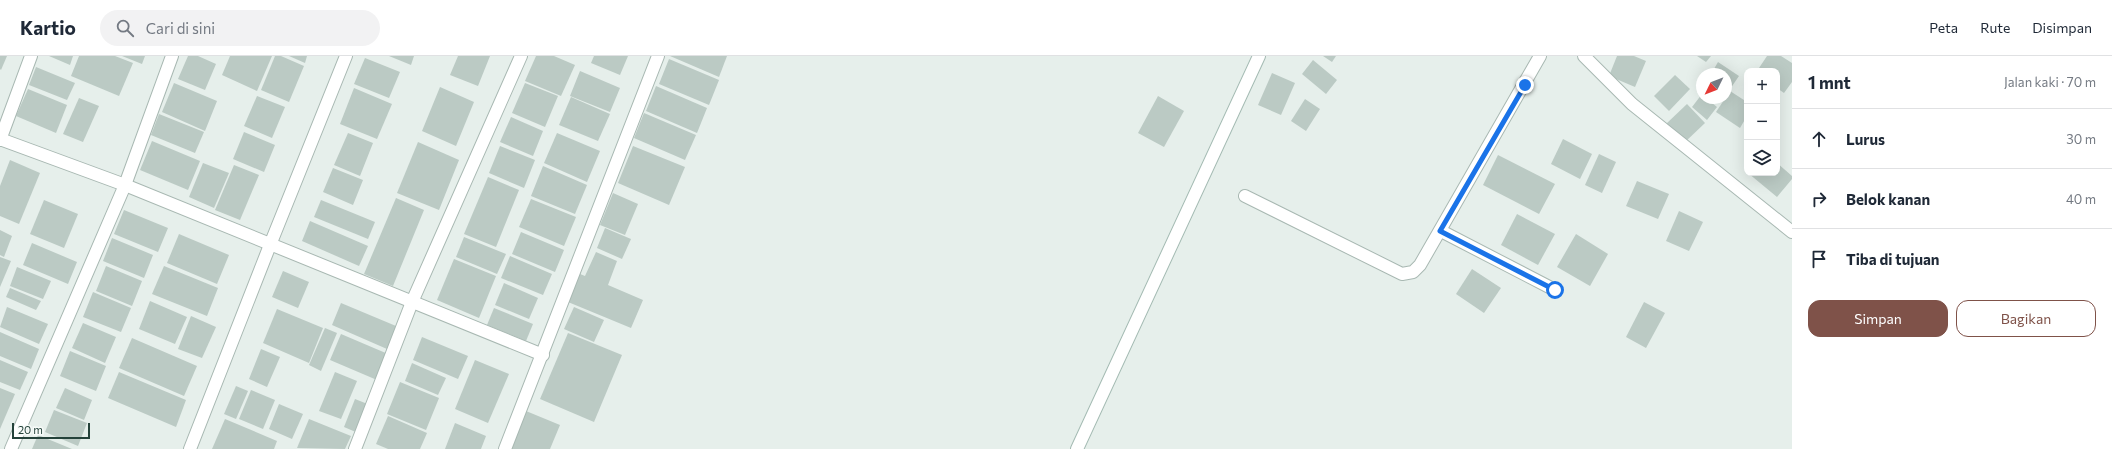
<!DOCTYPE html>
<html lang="id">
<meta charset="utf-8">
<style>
:root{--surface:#fff;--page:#f2f2f3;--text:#1f2937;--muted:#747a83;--line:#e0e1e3;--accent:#7f5249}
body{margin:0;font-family:Commissioner,sans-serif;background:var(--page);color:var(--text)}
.controls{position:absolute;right:12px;top:12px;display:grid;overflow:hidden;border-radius:8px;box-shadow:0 4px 16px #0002}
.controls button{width:36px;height:36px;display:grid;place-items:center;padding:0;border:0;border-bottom:1px solid var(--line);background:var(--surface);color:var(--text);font:20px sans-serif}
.compass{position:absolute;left:1696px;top:12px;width:36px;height:36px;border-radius:50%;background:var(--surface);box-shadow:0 4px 16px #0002;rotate:227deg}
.scale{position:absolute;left:12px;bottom:10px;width:78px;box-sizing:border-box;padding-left:4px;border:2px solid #24423a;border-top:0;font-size:11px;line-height:14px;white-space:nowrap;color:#24423a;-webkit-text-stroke:3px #f7fbf9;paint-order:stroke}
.stop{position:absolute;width:12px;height:12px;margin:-9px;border:3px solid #1a73e8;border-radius:50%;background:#fff}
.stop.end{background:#1a73e8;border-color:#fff;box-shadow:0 1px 4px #0008}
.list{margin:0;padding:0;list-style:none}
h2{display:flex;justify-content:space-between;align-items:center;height:52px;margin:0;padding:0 16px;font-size:17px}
h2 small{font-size:13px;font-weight:400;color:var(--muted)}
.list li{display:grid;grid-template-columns:26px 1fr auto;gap:12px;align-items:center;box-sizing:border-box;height:60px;padding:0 16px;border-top:1px solid var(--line)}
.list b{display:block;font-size:15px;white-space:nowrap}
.list em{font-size:13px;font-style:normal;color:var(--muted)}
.actions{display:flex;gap:8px;padding:12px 16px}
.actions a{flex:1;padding:9px 0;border:1px solid var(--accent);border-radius:12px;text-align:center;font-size:14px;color:var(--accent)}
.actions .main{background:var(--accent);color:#fff}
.icon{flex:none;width:22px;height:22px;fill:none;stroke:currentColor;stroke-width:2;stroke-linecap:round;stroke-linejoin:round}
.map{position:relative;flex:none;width:1792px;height:393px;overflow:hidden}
header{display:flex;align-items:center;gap:24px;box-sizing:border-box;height:56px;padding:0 20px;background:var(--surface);border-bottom:1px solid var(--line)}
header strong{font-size:19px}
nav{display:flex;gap:22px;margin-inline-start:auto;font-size:14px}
.search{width:280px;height:36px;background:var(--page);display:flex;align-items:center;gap:10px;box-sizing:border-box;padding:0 14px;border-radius:22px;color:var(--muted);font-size:15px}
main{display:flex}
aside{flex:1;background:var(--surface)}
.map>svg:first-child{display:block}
</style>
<header>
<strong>Kartio</strong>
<div class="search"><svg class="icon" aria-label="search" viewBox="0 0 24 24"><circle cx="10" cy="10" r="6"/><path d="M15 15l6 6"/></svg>Cari di sini</div>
<nav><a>Peta</a><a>Rute</a><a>Disimpan</a></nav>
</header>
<main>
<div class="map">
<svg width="1792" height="393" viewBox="0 0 1792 393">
<rect width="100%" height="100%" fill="#e6efeb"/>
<g fill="#bbcac4">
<polygon points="0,0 7,0 1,14 0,13"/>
<polygon points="49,0 73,0 70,9"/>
<polygon points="79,0 115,0 133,7 119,40 71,20"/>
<polygon points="122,0 145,0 142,8"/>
<polygon points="188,0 198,0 216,8 205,34 178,23"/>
<polygon points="230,0 272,0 257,35 222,19"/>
<polygon points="275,0 281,0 304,10 289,46 261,34"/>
<polygon points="289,0 307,0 305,7"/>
<polygon points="389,0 414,0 411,9"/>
<polygon points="458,0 490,0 478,30 450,19"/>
<polygon points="536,0 554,0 575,9 561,40 525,25"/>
<polygon points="594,0 628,0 620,19 591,7"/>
<polygon points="670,0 727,0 719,21"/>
<polygon points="1323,0 1336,0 1332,6"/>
<polygon points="1617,0 1634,0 1646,5 1635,31 1609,20"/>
<polygon points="1697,0 1711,0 1706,6"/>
<polygon points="1767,0 1781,0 1792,7 1792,26 1784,37 1777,32 1777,15 1757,15"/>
<polygon points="365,2 400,16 389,42 354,28"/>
<polygon points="669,3 719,24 709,49 659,28"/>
<polygon points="1313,4 1337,24 1326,38 1302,18"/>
<polygon points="1718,6 1739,20 1726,39 1726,18 1711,18"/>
<polygon points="36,11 75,27 67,44 29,29"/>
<polygon points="580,15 620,32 610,56 570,40"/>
<polygon points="1272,17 1295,27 1281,59 1258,49"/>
<polygon points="1675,19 1690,33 1669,55 1654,40"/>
<polygon points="174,27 217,45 205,75 162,56"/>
<polygon points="525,27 558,40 545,71 512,57"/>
<polygon points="656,30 707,52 697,77 646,55"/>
<polygon points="440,31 474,46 456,90 422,75"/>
<polygon points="354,32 392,48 377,83 340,68"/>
<polygon points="28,33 67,49 56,77 16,60"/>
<polygon points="1730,35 1747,46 1747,60 1740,72 1716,56"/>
<polygon points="1702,38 1702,42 1706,42 1717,51 1707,64 1692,51"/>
<polygon points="257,40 285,51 272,82 244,70"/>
<polygon points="1158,40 1184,55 1164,91 1138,77"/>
<polygon points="571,41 610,58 598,85 559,69"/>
<polygon points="79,42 99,50 83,86 63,78"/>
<polygon points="1305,43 1320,53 1306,75 1291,65"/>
<polygon points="1687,48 1705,67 1684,87 1666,68"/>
<polygon points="644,57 696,79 685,104 634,82"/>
<polygon points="159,58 204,76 195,97 151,79"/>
<polygon points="511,61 543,75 533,100 500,86"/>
<polygon points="244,76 275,89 264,116 233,103"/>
<polygon points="348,77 373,87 360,120 334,109"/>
<polygon points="557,77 600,95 587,126 544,107"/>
<polygon points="1563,83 1592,98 1580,123 1551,108"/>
<polygon points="152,85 200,105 188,134 140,114"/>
<polygon points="418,86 459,104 439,154 397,137"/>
<polygon points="500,90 535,104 524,132 489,117"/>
<polygon points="633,90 685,111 669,149 618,127"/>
<polygon points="1599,98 1616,106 1602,137 1585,129"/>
<polygon points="1498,99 1555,128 1539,158 1483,129"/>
<polygon points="10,104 40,117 19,168 0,160 0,130"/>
<polygon points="203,107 229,117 214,152 189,141"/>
<polygon points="1777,107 1792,120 1792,123 1777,141 1748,117 1777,117"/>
<polygon points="234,109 259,119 240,164 215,154"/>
<polygon points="543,110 587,129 575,158 531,140"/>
<polygon points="333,112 363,124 353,149 323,136"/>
<polygon points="488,121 519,134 496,191 464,178"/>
<polygon points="1637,125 1669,138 1658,163 1626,150"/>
<polygon points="613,137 638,148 625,179 600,169"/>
<polygon points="396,142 424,154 393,230 364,218"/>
<polygon points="531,143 576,161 564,190 519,171"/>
<polygon points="44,144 78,158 64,192 30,178"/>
<polygon points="321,144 375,166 368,183 314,161"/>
<polygon points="124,154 168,172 158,196 114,178"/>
<polygon points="1679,155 1703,166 1689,195 1666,185"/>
<polygon points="1517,158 1555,178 1538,209 1501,189"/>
<polygon points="310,165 368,190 359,210 302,185"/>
<polygon points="605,172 631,183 622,203 597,192"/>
<polygon points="0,174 12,180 4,201 0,199"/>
<polygon points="521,176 564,194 555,216 512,198"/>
<polygon points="179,178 229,199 217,228 167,207"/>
<polygon points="1576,178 1608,198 1590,230 1557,211"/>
<polygon points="464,181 506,198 497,218 456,201"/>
<polygon points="112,182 153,199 144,222 103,205"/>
<polygon points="32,187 77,206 68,228 23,209"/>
<polygon points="596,196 617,205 608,229 643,244 631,272 568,246 580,218 585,220"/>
<polygon points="510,200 552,218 543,239 501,222"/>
<polygon points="0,201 11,205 0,231"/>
<polygon points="454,203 496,220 479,262 437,244"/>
<polygon points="106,210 142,225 132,250 96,235"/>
<polygon points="164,210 218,232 207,260 152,238"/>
<polygon points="17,211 51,225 43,243 10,230"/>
<polygon points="1472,213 1501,232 1484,257 1456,238"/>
<polygon points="283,215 309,226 298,252 272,241"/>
<polygon points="504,227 538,242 529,263 495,249"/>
<polygon points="10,232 41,245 36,254 6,241"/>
<polygon points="93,236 131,252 121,276 83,261"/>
<polygon points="150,245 187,261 175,288 139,273"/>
<polygon points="1644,246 1665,257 1646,292 1626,281"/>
<polygon points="341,247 396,270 387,293 332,269"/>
<polygon points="7,251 48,268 39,288 0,271"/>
<polygon points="574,251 604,264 594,286 564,273"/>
<polygon points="494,252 533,268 526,285 487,269"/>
<polygon points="277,253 323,272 309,307 263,287"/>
<polygon points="191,260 216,271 202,302 178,293"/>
<polygon points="83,267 116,281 105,307 72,292"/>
<polygon points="325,272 337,277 321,315 309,309"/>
<polygon points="0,276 39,293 31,313 0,300"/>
<polygon points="568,277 622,299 594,366 540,343"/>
<polygon points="341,278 388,298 377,324 330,304"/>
<polygon points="422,281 468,300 458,323 413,304"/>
<polygon points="132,282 197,310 184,340 119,312"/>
<polygon points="261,293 280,301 267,331 249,323"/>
<polygon points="70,295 106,310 96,335 60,320"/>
<polygon points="0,304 28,316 20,334 0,326"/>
<polygon points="475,304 509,318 488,367 455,353"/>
<polygon points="412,307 446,322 438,339 405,325"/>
<polygon points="119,316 186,344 176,371 108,342"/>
<polygon points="335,316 357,325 341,363 319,355"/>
<polygon points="400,326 439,342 426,374 387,358"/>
<polygon points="236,330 248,335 236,363 224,358"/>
<polygon points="0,332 15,338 0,373"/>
<polygon points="65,332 92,344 84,364 56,352"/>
<polygon points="251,334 275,344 263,373 239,363"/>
<polygon points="355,343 370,349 358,377 344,371"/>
<polygon points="279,348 303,358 292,383 269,373"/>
<polygon points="54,354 87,367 78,390 45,376"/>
<polygon points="526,355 560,369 550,393 510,393"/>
<polygon points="388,360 427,377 420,393 388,393 376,388"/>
<polygon points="225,363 277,385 274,393 212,393"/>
<polygon points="309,363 351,380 345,393 297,392"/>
<polygon points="455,367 486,380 481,393 445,393"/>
<polygon points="38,379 72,393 32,393"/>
</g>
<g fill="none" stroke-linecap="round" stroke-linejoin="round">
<g stroke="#a8b8b2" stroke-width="14">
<g id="street">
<polyline points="1584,0 1632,48 1792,176"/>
<polyline points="0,83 125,129 543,299"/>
<polyline points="0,84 31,0"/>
<polyline points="1245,140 1402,218 1413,216 1420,209 1540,0"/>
<polyline points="1441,175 1555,234"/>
<polyline points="11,393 125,129 172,0"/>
<polyline points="190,393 270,189 346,0"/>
<polyline points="355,393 412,246 521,0"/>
<polyline points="505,393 658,0"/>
</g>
</g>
<g stroke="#a4bbb3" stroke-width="14">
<polyline id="secondary" points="1077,393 1259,0"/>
</g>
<use href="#street" stroke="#fff" stroke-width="12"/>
<use href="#secondary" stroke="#fff" stroke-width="12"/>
</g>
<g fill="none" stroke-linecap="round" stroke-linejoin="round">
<polyline stroke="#1a73e8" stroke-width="5" points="1525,29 1440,175 1555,234"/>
</g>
</svg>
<div class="controls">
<button>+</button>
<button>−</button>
<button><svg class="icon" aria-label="layers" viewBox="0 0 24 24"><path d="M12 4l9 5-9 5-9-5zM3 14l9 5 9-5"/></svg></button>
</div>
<svg class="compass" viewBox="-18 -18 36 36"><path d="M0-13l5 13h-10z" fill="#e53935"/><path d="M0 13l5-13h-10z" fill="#747a83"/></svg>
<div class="scale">20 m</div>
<div class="stop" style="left:1555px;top:234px"></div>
<div class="stop end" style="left:1525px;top:29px"></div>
</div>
<aside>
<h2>1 mnt<small>Jalan kaki · 70 m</small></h2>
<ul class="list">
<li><svg class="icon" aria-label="ahead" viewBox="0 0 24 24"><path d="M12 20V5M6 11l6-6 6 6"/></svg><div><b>Lurus</b></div><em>30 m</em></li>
<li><svg class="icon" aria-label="right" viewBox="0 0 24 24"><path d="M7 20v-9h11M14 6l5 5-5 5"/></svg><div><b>Belok kanan</b></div><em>40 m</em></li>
<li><svg class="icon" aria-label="arrive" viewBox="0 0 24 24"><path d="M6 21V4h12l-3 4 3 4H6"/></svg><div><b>Tiba di tujuan</b></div></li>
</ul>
<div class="actions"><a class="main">Simpan</a><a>Bagikan</a></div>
</aside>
</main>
